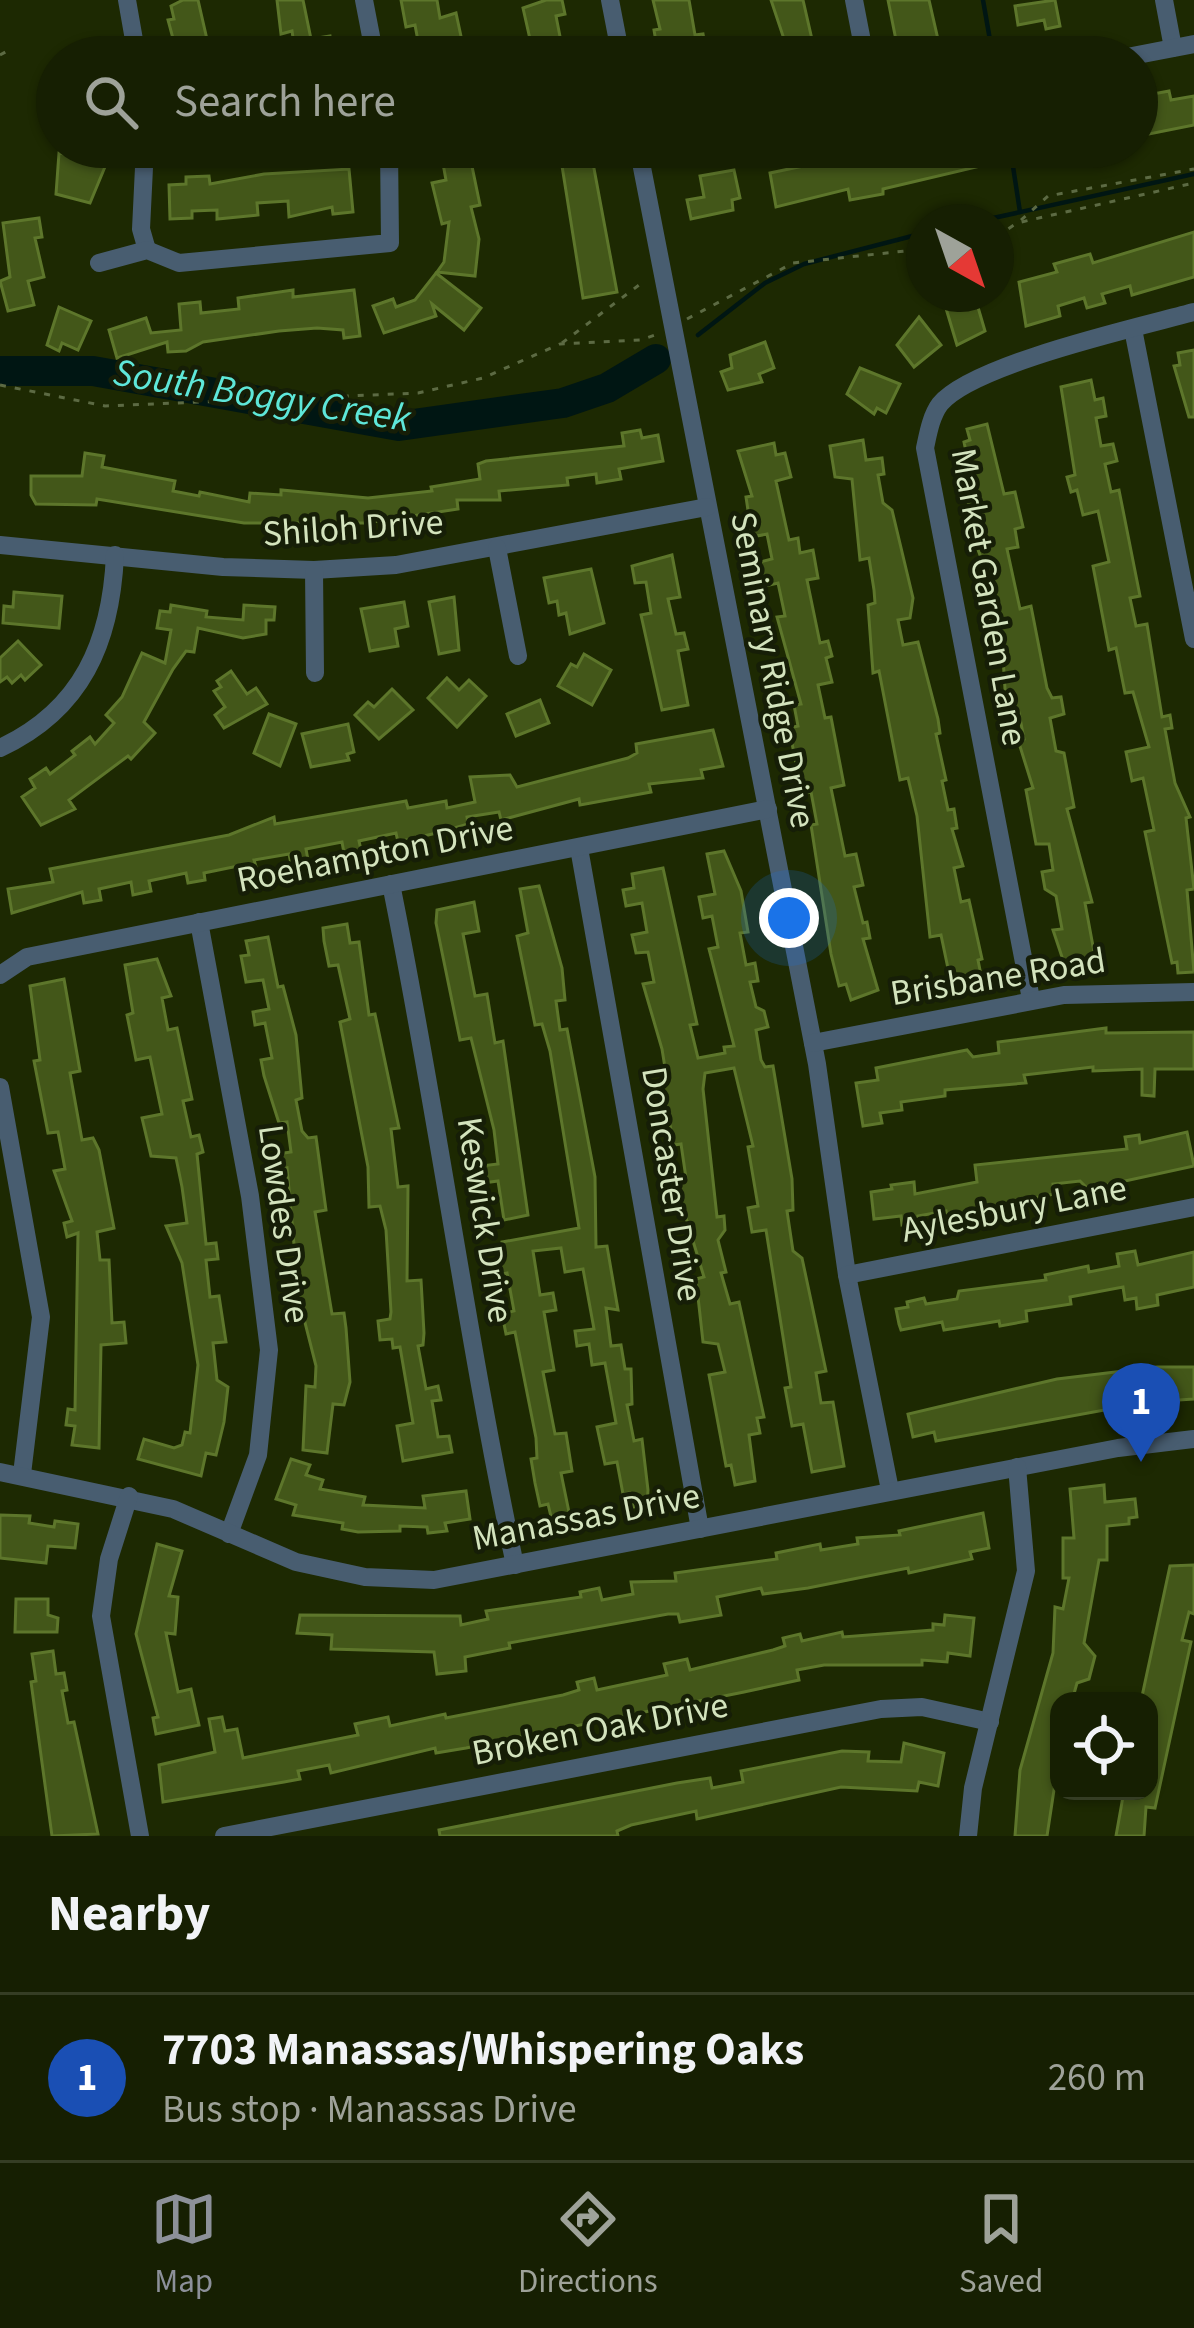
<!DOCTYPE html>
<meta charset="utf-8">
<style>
:root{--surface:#161f02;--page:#232c11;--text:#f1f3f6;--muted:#9ea299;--line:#353d24;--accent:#8c9099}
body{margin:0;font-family:"Source Sans 3",sans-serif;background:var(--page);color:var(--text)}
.controls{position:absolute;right:36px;bottom:36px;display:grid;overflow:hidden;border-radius:24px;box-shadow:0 3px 9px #0004}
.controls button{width:108px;height:108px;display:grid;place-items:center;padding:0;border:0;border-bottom:3px solid var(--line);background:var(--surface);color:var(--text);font:60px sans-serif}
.compass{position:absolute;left:906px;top:204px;width:108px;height:108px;border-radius:50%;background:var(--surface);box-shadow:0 3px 9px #0004;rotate:140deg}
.you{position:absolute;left:789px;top:918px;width:42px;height:42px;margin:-30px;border:9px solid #fff;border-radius:50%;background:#1a73e8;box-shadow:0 0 0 18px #1a73e833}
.badge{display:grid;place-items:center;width:78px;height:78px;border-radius:50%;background:var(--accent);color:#fff;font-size:39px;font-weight:700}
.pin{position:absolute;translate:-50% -99px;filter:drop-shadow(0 3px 6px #0008)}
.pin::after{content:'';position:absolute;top:63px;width:42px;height:36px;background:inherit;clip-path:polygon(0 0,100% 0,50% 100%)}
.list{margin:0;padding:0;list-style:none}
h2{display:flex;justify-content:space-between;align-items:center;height:156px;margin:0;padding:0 48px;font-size:51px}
h2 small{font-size:39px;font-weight:400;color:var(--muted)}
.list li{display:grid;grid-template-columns:78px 1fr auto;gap:36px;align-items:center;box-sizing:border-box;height:168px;padding:0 48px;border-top:3px solid var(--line)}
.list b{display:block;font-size:45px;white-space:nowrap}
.list p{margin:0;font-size:39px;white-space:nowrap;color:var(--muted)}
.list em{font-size:39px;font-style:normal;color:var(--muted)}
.icon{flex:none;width:66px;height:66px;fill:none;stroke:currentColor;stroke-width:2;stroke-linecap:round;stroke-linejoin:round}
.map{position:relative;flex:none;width:1194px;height:1836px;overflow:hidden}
.search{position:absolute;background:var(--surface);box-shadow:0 3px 9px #0004;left:36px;right:36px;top:36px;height:132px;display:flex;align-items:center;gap:30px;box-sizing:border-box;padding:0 42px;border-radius:66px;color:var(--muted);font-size:45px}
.sheet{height:324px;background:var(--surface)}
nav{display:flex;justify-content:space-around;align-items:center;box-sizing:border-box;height:168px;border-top:3px solid var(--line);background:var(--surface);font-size:33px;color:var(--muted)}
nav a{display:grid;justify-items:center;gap:6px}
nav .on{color:var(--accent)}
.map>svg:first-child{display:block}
</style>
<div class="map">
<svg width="1194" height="1836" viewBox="0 0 1194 1836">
<rect width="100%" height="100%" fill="#1d2902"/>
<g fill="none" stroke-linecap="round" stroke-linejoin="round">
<g stroke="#001613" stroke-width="4.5">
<polyline points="983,0 993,57"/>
<polyline points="1010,147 1020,212"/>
<polyline points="975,222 1194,174"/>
<polyline points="698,335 765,283 804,264 924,233"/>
</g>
<polyline stroke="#001613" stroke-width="30" points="0,371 93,371 399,426 563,403 607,388 656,359"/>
</g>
<g fill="#435719" stroke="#5d762b" stroke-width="3">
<polygon points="183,0 198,0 211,57 178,57 168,20 174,19 171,6"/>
<polygon points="277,0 303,0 311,39 330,36 333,57 296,57 292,31 281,34"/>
<polygon points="401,0 437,0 440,18 456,13 462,41 448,44 451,57 421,57 415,25 406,27"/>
<polygon points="546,0 562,0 565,14 556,16 564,57 544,57 542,46 532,48 523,8"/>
<polygon points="653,0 689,0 695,35 703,34 707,57 668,57 666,47 657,48 654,30 660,29"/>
<polygon points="771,0 803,0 816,57 790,57"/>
<polygon points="888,0 929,0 942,57 911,57 908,43 897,45"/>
<polygon points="1055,0 1060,26 1046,29 1044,20 1018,25 1015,6"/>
<polygon points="1169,91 1171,100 1194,96 1194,125 1139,136 1137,97"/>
<polygon points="440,147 468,147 480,205 471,207 479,239 475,276 437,272 444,262 449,222 442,224 432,183 446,180"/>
<polygon points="559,147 590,147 617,292 583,298"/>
<polygon points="894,147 901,147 903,155 981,147 985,165 883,189 883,194 850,200 848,189 776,207 770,173"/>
<polygon points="59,153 107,162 90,203 56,194"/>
<polygon points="349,169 353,212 333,214 332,207 289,217 288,201 257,203 258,215 217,219 217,210 192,211 192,218 170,219 169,185 186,184 186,177 209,176 210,184 264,174"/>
<polygon points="734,170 740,198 732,200 733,210 691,219 687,200 704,197 700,176"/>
<polygon points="39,218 42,237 35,238 44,277 28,281 34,305 8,311 0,281 10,277 3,223"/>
<polygon points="1194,232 1194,277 1132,295 1130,286 1102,294 1105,303 1087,308 1084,298 1058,306 1060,316 1026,326 1019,282 1057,272 1054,264 1090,254 1093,263"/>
<polygon points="436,273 481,308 464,330 432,304 436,316 384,333 373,306 393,299 396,307 415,300"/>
<polygon points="293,290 293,297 354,290 360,336 344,338 343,330 317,328 279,331 203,342 186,351 168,352 167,342 117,358 109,330 146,318 151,333 181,330 179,304 200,302 201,313 239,309 238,298"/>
<polygon points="975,297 985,331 957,345 945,305"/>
<polygon points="59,307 91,321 78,350 62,343 59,351 47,345"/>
<polygon points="919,317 941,345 914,367 897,345"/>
<polygon points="765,342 774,368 759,374 762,382 728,390 721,372 732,368 730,355"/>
<polygon points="1194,350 1194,417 1189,417 1174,366 1180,365 1178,353"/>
<polygon points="860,368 900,384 886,413 877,408 874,414 847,394"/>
<polygon points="1091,380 1095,400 1103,398 1106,416 1096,418 1101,446 1113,444 1117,461 1105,464 1111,492 1119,490 1140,596 1130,598 1136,626 1147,624 1162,717 1170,715 1172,728 1165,729 1175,783 1190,817 1186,818 1194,889 1187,890 1194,972 1178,973 1177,962 1172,963 1145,832 1154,830 1143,778 1132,781 1126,752 1149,747 1133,692 1125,693 1116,648 1109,650 1093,566 1109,562 1098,511 1083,515 1077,490 1071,492 1067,477 1075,475 1061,387"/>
<polygon points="987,424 1004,494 1015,492 1023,527 1015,529 1018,547 1007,549 1020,609 1031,606 1047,688 1052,698 1061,697 1064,714 1050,718 1056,751 1064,753 1074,807 1067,809 1092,902 1085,903 1095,957 1064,963 1053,930 1062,929 1056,896 1045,889 1042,872 1053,870 1049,844 1036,844 1026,790 1033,788 1018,740 1024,739 1019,713 1012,714 1005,689 1002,641 995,643 983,580 989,579 974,539 984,537 978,509 970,511 966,492 974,491 964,442 970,440 967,429"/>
<polygon points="640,430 642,438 658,435 663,461 619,469 621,479 597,483 596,474 567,478 568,485 499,491 500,500 457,500 458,509 366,523 244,523 97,499 96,505 36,504 31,495 31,476 82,476 85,453 104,456 102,467 175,481 173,491 199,496 200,492 249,502 250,493 281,495 281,490 368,498 432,491 431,487 480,479 478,464 486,461 624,446 622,433"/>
<polygon points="863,440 866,460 882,458 884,474 878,475 883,503 892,510 913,598 910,618 898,620 903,645 918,642 938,719 940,733 936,734 946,780 942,781 948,810 954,809 957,828 952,829 963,866 954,868 961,902 969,900 982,959 978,960 981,975 955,980 950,978 941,935 930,937 917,816 908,778 900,780 879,671 873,673 868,605 875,603 874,590 869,558 860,560 852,479 835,477 830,446"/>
<polygon points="774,443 776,455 785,453 791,477 776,481 789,540 798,538 800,553 813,550 818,578 807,580 820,643 828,641 832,656 826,658 832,682 818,685 825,718 831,717 844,785 831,788 845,856 856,854 863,885 854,887 863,923 867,922 870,938 863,939 878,990 851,1000 846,984 839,986 831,954 811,825 817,824 811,792 802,794 789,728 798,726 794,705 801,704 777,617 785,616 778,583 761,587 756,563 772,559 767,534 752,537 746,497 752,496 738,451"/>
<polygon points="672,555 680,597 668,599 676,634 684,633 688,649 678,651 688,705 662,710 641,615 651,613 646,582 635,583 632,566"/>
<polygon points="591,569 604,623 570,634 566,613 559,615 557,601 549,603 544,578"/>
<polygon points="14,592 62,596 59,628 3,623 4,606 13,607"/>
<polygon points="454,597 459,650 439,654 429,602"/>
<polygon points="404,602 408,626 395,629 398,646 370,651 361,609"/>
<polygon points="171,605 207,611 206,617 243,620 244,605 275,607 274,620 266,620 266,634 243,638 198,628 194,652 186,651 173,669 144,722 155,733 131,759 128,756 69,800 75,809 41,825 22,797 35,788 30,779 46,768 50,774 75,755 72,751 90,737 95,744 114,723 106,715 122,697 142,653 165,663 171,630 157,628 160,611 170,612"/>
<polygon points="18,641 41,665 25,680 21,675 12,683 7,677 0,682 0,658"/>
<polygon points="584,654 611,670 592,705 558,686 571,664 577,667"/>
<polygon points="231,671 247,694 256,688 267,704 224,728 215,715 225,707 214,691 221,687 217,681"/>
<polygon points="447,678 459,690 469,680 486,696 457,727 428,698"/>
<polygon points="392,689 413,710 379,739 355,715 368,702 374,707"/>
<polygon points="540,700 549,723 516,736 507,714"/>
<polygon points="269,714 296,724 280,766 254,753"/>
<polygon points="348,724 354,752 347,754 349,760 311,767 302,734"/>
<polygon points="713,730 723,766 701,770 703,778 649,784 651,792 580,805 579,799 501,820 499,812 467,817 468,824 441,832 398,842 396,833 359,841 361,850 344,853 342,842 306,849 308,860 291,864 289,854 254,860 257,870 240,874 238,866 204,873 205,880 188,883 186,873 149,881 151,891 133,895 131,882 99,889 101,900 84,903 82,892 12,913 8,889 53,882 50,869 229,835 274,817 275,824 406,801 408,808 446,801 447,808 475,802 470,777 510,775 517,787 628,758 637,753 636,744"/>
<polygon points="724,851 741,891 748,932 740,933 746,965 755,963 758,981 750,982 756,1007 764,1011 768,1027 756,1030 761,1060 765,1067 773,1066 792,1179 793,1210 787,1211 793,1251 802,1258 826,1371 816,1373 821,1403 833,1402 844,1466 812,1472 803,1424 792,1426 785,1388 791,1387 766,1230 752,1232 748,1208 758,1206 748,1147 753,1146 734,1068 705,1073 703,1089 717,1217 724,1216 725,1230 718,1240 726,1272 721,1273 730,1304 739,1302 764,1417 757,1418 760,1433 749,1435 755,1481 735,1485 731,1465 726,1466 709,1375 725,1372 718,1344 703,1342 696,1279 704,1277 679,1195 677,1179 686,1178 681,1144 674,1145 661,1081 667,1080 662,1049 643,984 654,982 648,952 636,953 632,935 647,932 642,903 626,906 623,890 634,888 632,874 663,868 697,1024 690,1025 698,1058 725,1053 724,1047 734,1046 709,949 718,947 712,916 703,918 699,897 715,894 707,854"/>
<polygon points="539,886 562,968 565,1000 556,1001 560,1030 567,1029 595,1177 596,1247 607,1246 618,1310 606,1308 611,1346 621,1345 625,1369 631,1369 632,1404 627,1405 634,1441 642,1439 648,1490 647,1505 633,1507 630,1493 623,1494 617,1462 605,1464 597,1427 616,1423 605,1363 592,1365 589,1344 577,1346 575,1331 594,1329 583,1269 565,1272 561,1248 533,1251 540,1295 553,1293 556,1310 544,1312 554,1370 543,1372 555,1434 566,1433 572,1471 561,1473 570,1517 552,1521 548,1504 540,1506 535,1483 531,1459 537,1458 536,1438 515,1332 506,1334 502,1314 514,1311 507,1273 497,1275 495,1260 504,1259 502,1242 579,1228 550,1051 542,1024 535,1025 517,936 528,933 520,889"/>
<polygon points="474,902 479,931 463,934 475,996 487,994 495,1043 503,1041 528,1215 504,1220 498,1181 483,1183 481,1166 498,1164 494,1130 471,1038 460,1040 436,923 437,910"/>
<polygon points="347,924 350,943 359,942 369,1015 375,1014 399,1128 391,1129 398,1187 408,1186 407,1281 421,1280 424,1333 423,1345 418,1346 426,1389 438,1386 441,1400 432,1401 438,1437 449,1436 452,1452 403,1461 397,1426 413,1423 400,1347 393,1348 392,1339 380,1340 378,1321 390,1319 391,1312 386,1230 380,1206 369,1207 368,1167 340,1022 350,1019 338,965 329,966 324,941 323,928"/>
<polygon points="268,937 278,987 283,986 296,1035 302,1098 296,1100 302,1131 308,1138 316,1137 326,1210 315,1212 332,1314 344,1313 346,1328 350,1382 344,1405 333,1404 327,1453 303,1450 306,1386 315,1387 316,1366 299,1299 287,1168 280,1170 277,1154 291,1152 287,1122 279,1123 264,1076 261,1060 272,1058 265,1023 255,1025 253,1012 269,1009 263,980 246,982 241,956 249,955 246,941"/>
<polygon points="157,959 171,996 162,998 168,1030 177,1028 192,1099 183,1101 191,1137 199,1135 203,1152 197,1154 206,1244 216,1243 218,1259 206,1260 210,1297 219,1296 226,1342 213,1343 217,1380 228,1387 224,1422 216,1455 206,1453 201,1476 138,1459 144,1439 174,1448 182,1445 185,1432 190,1433 198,1365 182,1263 166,1226 187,1223 182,1187 176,1158 151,1156 142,1118 162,1114 150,1057 136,1060 127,1015 133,1013 125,965"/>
<polygon points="64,979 80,1071 70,1073 82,1140 93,1138 99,1150 114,1228 97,1232 100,1260 109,1260 112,1323 124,1322 126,1343 101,1345 99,1448 72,1445 75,1426 66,1425 68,1409 75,1410 78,1233 67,1237 64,1223 72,1221 54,1171 65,1169 58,1132 48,1133 34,1061 40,1060 30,986"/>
<polygon points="1106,1028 1106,1033 1194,1032 1194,1069 1155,1069 1154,1096 1142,1095 1142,1069 1093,1071 1093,1067 1024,1075 1026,1083 945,1090 945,1096 901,1102 902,1110 880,1113 882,1123 863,1126 856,1083 878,1080 876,1068 967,1050 973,1057 999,1053 998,1042"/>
<polygon points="1187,1132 1194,1166 1102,1186 1087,1188 1080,1181 1053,1184 1054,1194 947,1216 946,1211 918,1216 919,1222 902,1225 901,1216 874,1219 871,1192 892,1189 891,1185 914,1182 915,1194 977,1182 975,1165 1127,1149 1125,1137 1139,1135 1140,1143"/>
<polygon points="1135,1251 1138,1265 1194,1252 1194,1287 1157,1295 1158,1305 1137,1309 1136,1298 1125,1300 1123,1287 1070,1297 1071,1304 1026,1311 1027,1321 1000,1326 999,1321 944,1330 942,1322 901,1330 899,1324 896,1309 908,1307 907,1302 924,1298 926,1304 957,1299 959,1291 1046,1280 1045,1275 1088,1266 1089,1272 1119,1266 1117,1254"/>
<polygon points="1157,1367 1194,1367 1194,1399 1148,1402 936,1441 934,1432 913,1437 908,1414 1057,1379"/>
<polygon points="291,1459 310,1465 306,1475 323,1480 320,1489 365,1497 363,1505 425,1508 423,1496 466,1491 470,1519 445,1523 447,1531 428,1533 427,1527 400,1526 400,1531 358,1532 342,1529 343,1523 293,1515 296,1505 276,1499"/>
<polygon points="1104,1485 1105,1502 1135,1499 1137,1517 1129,1518 1129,1524 1107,1526 1107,1560 1099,1560 1084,1643 1095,1656 1089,1679 1077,1683 1072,1701 1059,1701 1059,1757 1047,1836 1015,1836 1020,1770 1053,1653 1055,1607 1063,1609 1069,1578 1063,1578 1063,1538 1074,1538 1070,1489"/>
<polygon points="983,1513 989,1548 970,1552 972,1559 909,1573 908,1568 808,1588 763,1594 761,1588 717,1597 721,1615 680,1622 678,1614 668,1614 509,1643 510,1648 465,1657 466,1671 437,1674 434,1652 331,1649 332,1635 297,1633 300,1615 460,1616 461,1625 488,1619 486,1611 581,1597 580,1592 599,1588 602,1600 633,1594 631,1582 676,1581 675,1573 777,1559 776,1553 820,1544 821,1550 858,1544 857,1538 900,1535 899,1531"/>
<polygon points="0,1515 30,1516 29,1523 54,1527 55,1521 78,1524 75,1548 48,1546 46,1563 0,1558"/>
<polygon points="157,1544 182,1551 169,1596 178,1597 175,1634 166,1633 178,1692 191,1689 199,1725 156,1734 153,1718 158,1717 136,1634"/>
<polygon points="1194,1565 1194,1614 1189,1612 1182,1640 1191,1642 1155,1808 1146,1807 1144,1836 1116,1836 1124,1791 1149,1791 1149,1701 1141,1701 1170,1566"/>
<polygon points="16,1599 48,1599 48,1615 58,1618 57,1632 15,1632"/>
<polygon points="945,1615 974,1618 970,1656 948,1653 947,1662 922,1660 922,1665 824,1665 797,1670 799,1680 744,1692 466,1748 436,1753 435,1748 331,1773 329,1765 298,1771 300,1779 284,1782 163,1802 159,1765 215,1752 209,1719 222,1717 225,1731 237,1729 243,1758 358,1735 355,1724 388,1717 390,1726 445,1714 446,1718 563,1695 579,1690 577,1682 594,1678 597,1690 667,1675 664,1664 687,1659 690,1670 719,1663 773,1650 785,1646 783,1638 800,1634 802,1641 842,1632 843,1637 933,1630 933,1624 944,1625"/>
<polygon points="53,1651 56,1674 64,1673 67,1690 62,1691 68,1723 74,1722 98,1834 52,1836 31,1682 36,1681 32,1654"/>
<polygon points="904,1743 944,1753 938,1786 919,1782 917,1791 841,1787 697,1819 696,1811 631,1825 617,1831 618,1836 440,1836 439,1830 677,1783 710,1778 712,1788 743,1782 741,1771 842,1751 869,1752 868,1761 901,1762"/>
</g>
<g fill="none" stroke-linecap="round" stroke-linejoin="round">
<g stroke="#5c6a43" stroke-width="3" stroke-dasharray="6 9" stroke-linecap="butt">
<polyline points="0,55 11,49"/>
<polyline points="1021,220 1048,196 1194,169"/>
<polyline points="996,237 1017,223 1194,183"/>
<polyline points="687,319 793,263 924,249"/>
<polyline points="562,343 643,282"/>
<polyline points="0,385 105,406 418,393 483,378 560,344 641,340 658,334"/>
</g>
<g stroke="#485d70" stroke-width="18">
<polyline points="127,0 137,57"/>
<polyline points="364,0 375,57"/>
<polyline points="610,0 621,57"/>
<polyline points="854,0 865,57"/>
<polyline points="1164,0 1173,48"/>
<polyline points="1127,57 1194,44"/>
<polyline points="145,147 141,229 147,250"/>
<polyline points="638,147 817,1064 847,1275 890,1490"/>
<polyline points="639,153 667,147"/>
<polyline points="99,263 147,250 179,263 390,243 389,147"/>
<polyline points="1133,329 1194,639"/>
<polyline points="0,545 223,567 314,570 396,565 707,507"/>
<polyline points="497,548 518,656"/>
<polyline points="314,570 315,673"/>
<path d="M 0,748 C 82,710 111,642 115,555"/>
<polyline points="579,848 700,1529"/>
<path d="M 391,884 C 437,1110 467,1339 515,1565"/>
<polyline points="199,922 250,1196 269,1350 258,1455 229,1534"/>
<polyline points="0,975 27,957 768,809"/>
<path d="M 1031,999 L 925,448 C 928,434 931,416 940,404 C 973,364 1139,327 1194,312"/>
<polyline points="813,1043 1064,995 1194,992"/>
<polyline points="0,1087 41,1317 22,1474"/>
<polyline points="847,1275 1194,1207"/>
<polyline points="0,1472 173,1509 296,1562 365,1577 434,1580 1118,1448 1194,1439"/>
<polyline points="129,1496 109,1559 101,1616 140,1836"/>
<polyline points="224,1836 881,1709 922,1707 990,1722"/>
<polyline points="968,1836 973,1788 1026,1571 1017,1467"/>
</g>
</g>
<g text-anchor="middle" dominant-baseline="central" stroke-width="9" stroke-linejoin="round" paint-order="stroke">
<g font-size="36" fill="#d3e3bd" stroke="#161e07">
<text transform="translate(353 528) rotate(-4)">Shiloh Drive</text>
<text transform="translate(989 597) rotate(80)">Market Garden Lane</text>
<text transform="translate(773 670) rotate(79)">Seminary Ridge Drive</text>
<text transform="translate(375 854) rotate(-11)">Roehampton Drive</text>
<text transform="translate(998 977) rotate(-9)">Brisbane Road</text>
<text transform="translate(672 1184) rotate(81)">Doncaster Drive</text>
<text transform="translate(1014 1209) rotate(-11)">Aylesbury Lane</text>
<text transform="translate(485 1220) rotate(81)">Keswick Drive</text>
<text transform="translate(284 1224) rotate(82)">Lowdes Drive</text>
<text transform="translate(586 1517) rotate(-11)">Manassas Drive</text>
<text transform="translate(600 1729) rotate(-11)">Broken Oak Drive</text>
</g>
<g font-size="39" font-style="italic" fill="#5ee7d9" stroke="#161e07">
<text transform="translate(262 396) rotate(9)">South Boggy Creek</text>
</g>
</g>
</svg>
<div class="controls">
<button><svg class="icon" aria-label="locate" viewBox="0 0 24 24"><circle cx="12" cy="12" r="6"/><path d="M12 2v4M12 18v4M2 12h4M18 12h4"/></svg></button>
</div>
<svg class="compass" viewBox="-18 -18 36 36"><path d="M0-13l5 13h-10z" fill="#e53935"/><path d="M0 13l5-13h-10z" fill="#9ea299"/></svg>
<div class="you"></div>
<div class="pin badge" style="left:1141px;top:1462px;background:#1a4fb4">1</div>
<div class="search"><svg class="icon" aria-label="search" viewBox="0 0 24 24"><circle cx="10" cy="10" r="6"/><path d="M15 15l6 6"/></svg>Search here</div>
</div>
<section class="sheet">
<h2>Nearby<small></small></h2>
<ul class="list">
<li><span class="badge" style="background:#1a4fb4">1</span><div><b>7703 Manassas/Whispering Oaks</b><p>Bus stop · Manassas Drive</p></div><em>260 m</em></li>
</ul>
</section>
<nav>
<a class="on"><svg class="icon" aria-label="map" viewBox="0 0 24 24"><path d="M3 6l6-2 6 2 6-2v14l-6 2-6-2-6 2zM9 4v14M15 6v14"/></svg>Map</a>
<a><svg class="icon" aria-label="directions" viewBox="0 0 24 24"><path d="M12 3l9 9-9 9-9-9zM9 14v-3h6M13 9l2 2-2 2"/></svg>Directions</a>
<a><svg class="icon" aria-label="saved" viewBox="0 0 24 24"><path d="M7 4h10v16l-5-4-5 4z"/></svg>Saved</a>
</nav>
